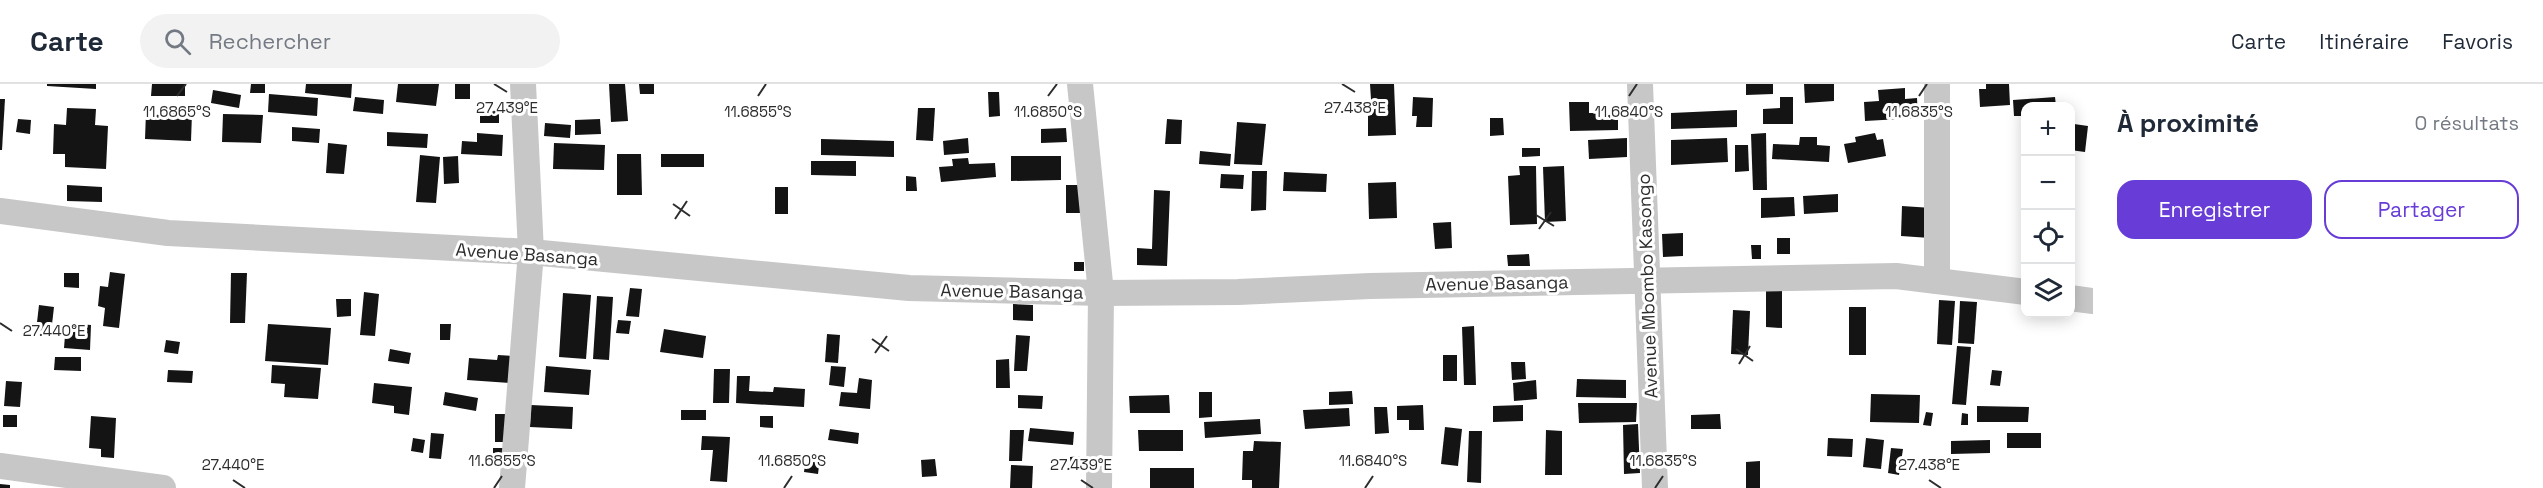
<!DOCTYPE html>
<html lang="fr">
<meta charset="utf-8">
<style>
:root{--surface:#fff;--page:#f2f2f3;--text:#1f2937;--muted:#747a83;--line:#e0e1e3;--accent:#673cd7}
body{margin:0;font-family:"Space Grotesk",sans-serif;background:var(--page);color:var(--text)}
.controls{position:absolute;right:18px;top:18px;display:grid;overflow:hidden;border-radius:12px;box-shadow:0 3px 15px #0003}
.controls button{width:54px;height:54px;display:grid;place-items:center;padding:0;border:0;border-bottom:2px solid var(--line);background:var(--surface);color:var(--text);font:30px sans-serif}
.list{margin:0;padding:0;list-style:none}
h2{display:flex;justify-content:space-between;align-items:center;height:78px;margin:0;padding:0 24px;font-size:26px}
h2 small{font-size:20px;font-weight:400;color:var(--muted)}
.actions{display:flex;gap:12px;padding:18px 24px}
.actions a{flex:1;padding:14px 0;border:2px solid var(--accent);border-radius:18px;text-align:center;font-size:21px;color:var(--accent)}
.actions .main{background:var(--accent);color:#fff}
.icon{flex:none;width:33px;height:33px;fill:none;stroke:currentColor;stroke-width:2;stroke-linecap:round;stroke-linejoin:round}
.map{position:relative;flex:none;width:2093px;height:404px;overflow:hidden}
header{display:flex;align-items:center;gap:36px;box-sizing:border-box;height:84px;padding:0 30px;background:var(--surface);border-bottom:2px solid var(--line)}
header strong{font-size:28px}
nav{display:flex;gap:33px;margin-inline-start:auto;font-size:21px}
.search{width:420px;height:54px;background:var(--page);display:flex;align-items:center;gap:15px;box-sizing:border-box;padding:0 21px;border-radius:33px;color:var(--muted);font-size:22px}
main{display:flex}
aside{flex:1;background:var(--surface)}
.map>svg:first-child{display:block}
</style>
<header>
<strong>Carte</strong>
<div class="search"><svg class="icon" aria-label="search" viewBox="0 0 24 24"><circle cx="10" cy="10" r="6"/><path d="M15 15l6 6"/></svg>Rechercher</div>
<nav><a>Carte</a><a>Itinéraire</a><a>Favoris</a></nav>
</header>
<main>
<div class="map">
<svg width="2093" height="404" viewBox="0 0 2093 404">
<rect width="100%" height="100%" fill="#fff"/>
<g fill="#141414">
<polygon points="47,0 96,0 96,5 47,2"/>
<polygon points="152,0 185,0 185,12 151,12"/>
<polygon points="251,0 265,0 265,9 250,9"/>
<polygon points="306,0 352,0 351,14 305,9"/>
<polygon points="398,0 439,0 436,22 396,18"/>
<rect x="455" y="0" width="15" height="15"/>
<polygon points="609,0 625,0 628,37 611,38"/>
<polygon points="639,0 654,0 654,10 640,10"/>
<polygon points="1370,0 1394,0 1396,51 1368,52 1368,31 1372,31"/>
<polygon points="1746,0 1773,0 1773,10 1746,11"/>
<polygon points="1804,0 1834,0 1834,17 1805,19"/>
<polygon points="1986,0 2009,0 2010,21 1980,23 1979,5 1986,5"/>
<polygon points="1905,4 1905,15 1917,14 1918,34 1865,37 1864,18 1879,17 1878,6"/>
<polygon points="213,6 241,11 239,24 211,19"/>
<polygon points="988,8 999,8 1000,32 989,33"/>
<polygon points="269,10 318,14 317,32 268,28"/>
<polygon points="355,13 384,16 383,30 353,27"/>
<polygon points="1413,13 1433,14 1432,43 1416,43 1417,32 1412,32"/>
<polygon points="1780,13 1793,13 1793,40 1763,40 1763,25 1780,24"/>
<polygon points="2055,13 2056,22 2026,22 2026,32 2014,32 2013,16"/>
<polygon points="0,15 5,15 2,66 0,66"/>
<polygon points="1569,18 1589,18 1589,29 1618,29 1618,46 1570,47"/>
<polygon points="67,24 96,25 95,41 108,42 106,85 65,83 65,70 53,70 54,40 66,41"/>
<polygon points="918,24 935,24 933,57 916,56"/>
<polygon points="480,26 499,27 499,39 480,39"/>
<polygon points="1737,26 1737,43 1671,45 1671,29"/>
<polygon points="146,28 192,29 191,57 145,55"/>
<polygon points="223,30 263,31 261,59 222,58"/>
<polygon points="1490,34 1503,34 1504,51 1490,52"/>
<polygon points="18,35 31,36 30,50 16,48"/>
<polygon points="600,35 601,50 575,51 575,36"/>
<polygon points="1167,35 1182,36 1181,60 1165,60"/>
<polygon points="1237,38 1266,40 1262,81 1234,80"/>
<polygon points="545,39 571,41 570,54 544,52"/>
<polygon points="2074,40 2088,42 2085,68 2070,66"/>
<polygon points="292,43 320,45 319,59 292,57"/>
<polygon points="1066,44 1067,58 1041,59 1041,45"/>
<polygon points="387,48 428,50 427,64 387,62"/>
<polygon points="477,49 503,51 502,72 461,70 462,57 477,58"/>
<polygon points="1766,49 1767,106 1753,106 1751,50"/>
<polygon points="1875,49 1877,56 1883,55 1886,72 1848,79 1844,60 1856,58 1855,53"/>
<polygon points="1800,53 1817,53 1817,61 1830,62 1829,78 1772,75 1773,60 1799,61"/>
<polygon points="968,54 969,69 944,71 943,57"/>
<polygon points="1627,54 1627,73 1589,75 1588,56"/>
<polygon points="1727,54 1728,78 1671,81 1671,56"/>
<polygon points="821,55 894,57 894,73 821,71"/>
<polygon points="328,59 347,61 344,90 326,89"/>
<polygon points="554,59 605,61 604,86 553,85"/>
<polygon points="1735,61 1748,61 1749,87 1735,88"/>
<polygon points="1522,64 1540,64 1540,72 1522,73"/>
<polygon points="1200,67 1231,70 1230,82 1199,80"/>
<polygon points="617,70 641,70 642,111 617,111"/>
<rect x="661" y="70" width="43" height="13"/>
<polygon points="420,71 440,73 436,119 416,118"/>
<polygon points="458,72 459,99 444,100 443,73"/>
<polygon points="1011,72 1061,72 1061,96 1011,97"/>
<polygon points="968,74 969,80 995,79 996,93 941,98 939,83 953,82 952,75"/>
<polygon points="811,77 856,77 856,92 811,91"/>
<polygon points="1519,82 1536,82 1537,140 1510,141 1508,92 1520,91"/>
<polygon points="1564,82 1566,137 1545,138 1543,83"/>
<polygon points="1252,87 1267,87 1266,126 1251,127"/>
<polygon points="1284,88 1327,90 1326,108 1283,107"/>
<polygon points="1221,90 1244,91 1243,105 1220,104"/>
<polygon points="906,92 916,93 917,107 906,107"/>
<polygon points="1396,98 1397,134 1369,135 1368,99"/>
<polygon points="67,101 102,103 102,118 67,117"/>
<rect x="1066" y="101" width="16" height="28"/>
<rect x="775" y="103" width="13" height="27"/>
<polygon points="1154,106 1170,107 1167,182 1137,181 1137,164 1152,165"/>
<polygon points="1838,110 1838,128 1804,130 1803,112"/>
<polygon points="1794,113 1795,132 1761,134 1761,114"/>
<polygon points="1902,122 1932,124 1930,154 1901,152"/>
<polygon points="1451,138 1452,164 1435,165 1433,139"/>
<polygon points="1683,149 1683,172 1663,173 1662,150"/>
<rect x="1777" y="154" width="13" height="16"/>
<polygon points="1751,161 1761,161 1761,175 1752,175"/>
<polygon points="1529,170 1530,182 1508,182 1507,171"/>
<rect x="1074" y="178" width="10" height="9"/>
<polygon points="110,188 125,190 119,244 103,242 105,224 98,222 100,202 108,203"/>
<polygon points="64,189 79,189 79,204 64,203"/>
<polygon points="231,189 247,189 245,239 230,239"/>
<polygon points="1766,202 1782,202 1782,244 1766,243"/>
<polygon points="630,204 642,205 639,233 626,232"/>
<polygon points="364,208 379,210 375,252 360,251"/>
<polygon points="563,209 591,211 586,275 559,273"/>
<polygon points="597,212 613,213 609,276 593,275"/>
<polygon points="336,215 351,215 351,232 337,233"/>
<polygon points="1939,216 1955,217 1952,261 1937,260"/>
<polygon points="1960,217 1977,218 1974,260 1958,259"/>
<polygon points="1013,220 1033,221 1033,237 1013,236"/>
<polygon points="39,221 54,223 51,249 36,247"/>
<rect x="1849" y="223" width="17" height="48"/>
<polygon points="1733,226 1750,227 1748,271 1731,270"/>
<polygon points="618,236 631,237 629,250 616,249"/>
<polygon points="66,239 91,241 90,266 64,264"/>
<polygon points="268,240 331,244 328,281 265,277"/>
<polygon points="440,240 451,240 450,256 440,256"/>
<polygon points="1474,242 1476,301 1464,301 1462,243"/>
<polygon points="664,245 706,252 703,274 660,268"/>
<polygon points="827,250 840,251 838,279 825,278"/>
<polygon points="1016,251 1030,252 1027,287 1014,287"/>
<polygon points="166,256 180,258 178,270 164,268"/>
<polygon points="1957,262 1971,263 1966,321 1952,320"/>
<polygon points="390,265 411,269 409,280 388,277"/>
<polygon points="498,271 512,272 510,299 467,296 469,274 497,276"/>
<rect x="1443" y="271" width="14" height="26"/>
<polygon points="55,273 81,273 81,287 54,286"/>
<polygon points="1009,275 1010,304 996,304 996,276"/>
<polygon points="1511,278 1525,278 1526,295 1512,296"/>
<polygon points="272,281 321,284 318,315 284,313 285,300 271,299"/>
<polygon points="546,282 591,286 589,311 544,308"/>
<polygon points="831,282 846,283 844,303 829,301"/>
<polygon points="714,285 730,285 729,319 713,319"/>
<polygon points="168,286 193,287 192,299 167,298"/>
<polygon points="1992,286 2002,287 2000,302 1990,301"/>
<polygon points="737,292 750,292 749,307 773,308 774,303 805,305 804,323 736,319"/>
<polygon points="859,294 872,296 870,325 839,322 841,308 857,309"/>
<polygon points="1577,295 1626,296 1626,314 1576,313"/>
<polygon points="1536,296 1537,315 1514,317 1513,299"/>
<polygon points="6,297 22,298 20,323 4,322"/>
<polygon points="374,299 412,303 409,331 394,329 394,322 372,319"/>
<polygon points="1352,307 1353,320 1329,321 1329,308"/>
<polygon points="445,308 478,314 476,327 443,321"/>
<polygon points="1199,308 1212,308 1212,333 1199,334"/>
<polygon points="1871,310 1920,311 1919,339 1870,338"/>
<polygon points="1018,311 1043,312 1042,325 1018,324"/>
<polygon points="1169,311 1170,329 1130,329 1129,312"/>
<polygon points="1578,319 1637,319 1636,338 1579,339"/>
<polygon points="531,321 573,323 572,345 530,343"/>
<polygon points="1423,321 1424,346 1409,346 1409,336 1397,336 1397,322"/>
<polygon points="1523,321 1523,337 1493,338 1493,322"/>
<polygon points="1977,322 2029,323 2028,338 1977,338"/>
<polygon points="1374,323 1387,323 1389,349 1375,350"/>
<polygon points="1349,324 1350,342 1305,345 1303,326"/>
<rect x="681" y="326" width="25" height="10"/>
<polygon points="1926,328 1933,329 1931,342 1923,341"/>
<polygon points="1962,329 1968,330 1968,341 1961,341"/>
<polygon points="495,330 505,330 506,358 495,358"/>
<polygon points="1720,330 1721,345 1691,345 1691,331"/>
<rect x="3" y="331" width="14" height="12"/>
<polygon points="91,332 116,334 114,374 101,373 101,365 89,364"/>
<polygon points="760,332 773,332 773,344 760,343"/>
<polygon points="1260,335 1261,350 1205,354 1204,338"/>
<polygon points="1638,340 1640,389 1624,390 1623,341"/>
<polygon points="1445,343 1462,345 1458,382 1441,380"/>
<polygon points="1030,344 1074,348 1073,361 1028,357"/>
<polygon points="830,345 859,349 858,360 828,356"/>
<polygon points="1010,346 1024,346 1022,377 1009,377"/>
<polygon points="1138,346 1183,346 1183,367 1139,367"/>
<polygon points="1546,346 1562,347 1562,391 1545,391"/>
<polygon points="1469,347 1482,347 1481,399 1467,398"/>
<polygon points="431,349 444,350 441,375 429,374"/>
<rect x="2007" y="349" width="34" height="15"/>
<polygon points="702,352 730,353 727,398 710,397 713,366 701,366"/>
<polygon points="413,354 425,356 423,369 411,367"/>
<polygon points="1828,354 1853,355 1852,373 1827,372"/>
<polygon points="1866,354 1884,356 1881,385 1863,383"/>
<polygon points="1990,356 1990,369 1951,370 1951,357"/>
<polygon points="1254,357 1281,358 1279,404 1252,404 1252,396 1242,396 1243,367 1253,367"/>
<rect x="493" y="364" width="13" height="11"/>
<polygon points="1891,364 1903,365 1899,391 1888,389"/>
<polygon points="806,372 820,374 818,390 804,388"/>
<polygon points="1081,372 1081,384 1071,384 1070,373"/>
<polygon points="935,375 937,392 922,393 921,376"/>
<polygon points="1760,377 1760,404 1746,404 1746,378"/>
<polygon points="1011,381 1033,382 1032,404 1010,404"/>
<rect x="1150" y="384" width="44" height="20"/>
<polygon points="0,400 10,401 10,404 0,404"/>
</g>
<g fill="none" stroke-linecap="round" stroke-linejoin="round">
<g stroke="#c7c7c7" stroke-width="26">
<polyline points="1080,0 1101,209 1099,404"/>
<polyline points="1640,0 1655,404"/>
<polyline points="0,127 168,149 531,168 909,204 1101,209 1238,208 1370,202 1896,192 2026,208"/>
<polyline points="1937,197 1937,0"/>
<polyline points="2070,214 2093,217"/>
<polyline points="0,382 163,404"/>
<polyline points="512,404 531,168 523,0"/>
</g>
</g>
<path fill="none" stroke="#2d2d2d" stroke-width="2" d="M 494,0 L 507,8M 1342,0 L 1355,8M 177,12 L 186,0M 758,12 L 766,0M 1048,12 L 1057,0M 1629,12 L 1637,0M 1919,12 L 1927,0M 673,120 L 690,132M 1536,131 L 1554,142M 675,135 L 687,117M 1539,145 L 1551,128M 0,239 L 12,247M 872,255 L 889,267M 1736,265 L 1753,277M 875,269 L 887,252M 1739,280 L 1750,262M 233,396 L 245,404M 1081,396 L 1093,404M 1929,396 L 1941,404M 494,404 L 502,392M 784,404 L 792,392M 1365,404 L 1373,392M 1655,404 L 1663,392"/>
<g text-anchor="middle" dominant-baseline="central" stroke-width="6" stroke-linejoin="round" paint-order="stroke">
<g font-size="18" fill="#2d2d2d" stroke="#fff">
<text transform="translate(527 170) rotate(4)">Avenue Basanga</text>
<text transform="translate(1497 199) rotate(-1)">Avenue Basanga</text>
<text transform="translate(1647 202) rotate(-92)">Avenue Mbombo Kasongo</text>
<text transform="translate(1012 207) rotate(1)">Avenue Basanga</text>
</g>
</g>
<g font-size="15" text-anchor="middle" fill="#2d2d2d" stroke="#fff" stroke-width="6" stroke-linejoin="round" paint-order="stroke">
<text x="507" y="29">27.439°E</text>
<text x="1355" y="29">27.438°E</text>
<text x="177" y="33">11.6865°S</text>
<text x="758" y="33">11.6855°S</text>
<text x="1048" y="33">11.6850°S</text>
<text x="1629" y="33">11.6840°S</text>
<text x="1919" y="33">11.6835°S</text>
<text x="54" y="252">27.440°E</text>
<text x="502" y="382">11.6855°S</text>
<text x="792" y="382">11.6850°S</text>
<text x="1373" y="382">11.6840°S</text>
<text x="1663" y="382">11.6835°S</text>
<text x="233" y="386">27.440°E</text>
<text x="1081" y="386">27.439°E</text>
<text x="1929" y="386">27.438°E</text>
</g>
</svg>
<div class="controls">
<button>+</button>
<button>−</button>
<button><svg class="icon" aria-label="locate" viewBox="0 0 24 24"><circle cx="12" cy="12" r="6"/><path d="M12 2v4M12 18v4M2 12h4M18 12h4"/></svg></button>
<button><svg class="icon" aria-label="layers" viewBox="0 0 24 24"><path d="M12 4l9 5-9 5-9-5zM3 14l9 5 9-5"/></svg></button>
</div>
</div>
<aside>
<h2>À proximité<small>0 résultats</small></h2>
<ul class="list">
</ul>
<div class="actions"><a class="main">Enregistrer</a><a>Partager</a></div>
</aside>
</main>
